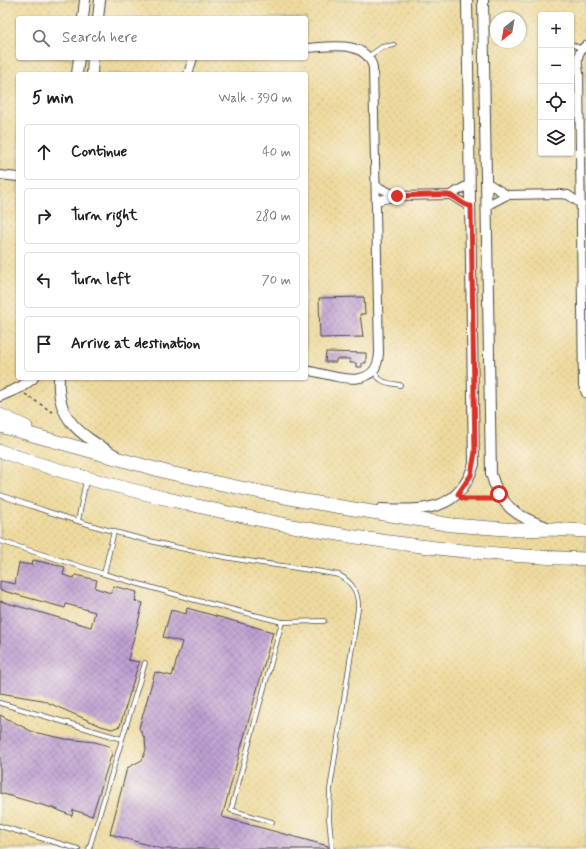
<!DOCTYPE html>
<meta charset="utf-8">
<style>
:root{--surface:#fff;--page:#f2f2f2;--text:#202124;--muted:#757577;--line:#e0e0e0}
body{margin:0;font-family:Mynerve,sans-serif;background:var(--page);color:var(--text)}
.controls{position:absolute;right:12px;top:12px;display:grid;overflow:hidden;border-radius:4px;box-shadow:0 1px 3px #0004}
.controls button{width:36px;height:36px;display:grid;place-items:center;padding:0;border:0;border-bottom:1px solid var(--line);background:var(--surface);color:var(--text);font:20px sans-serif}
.compass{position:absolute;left:490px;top:12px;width:36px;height:36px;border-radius:50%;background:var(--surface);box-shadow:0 1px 3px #0004;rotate:211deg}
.stop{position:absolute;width:12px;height:12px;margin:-9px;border:3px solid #d93025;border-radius:50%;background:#fff}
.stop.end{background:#d93025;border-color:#fff;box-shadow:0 1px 4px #0008}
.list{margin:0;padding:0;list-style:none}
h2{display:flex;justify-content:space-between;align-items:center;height:52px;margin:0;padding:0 16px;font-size:17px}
h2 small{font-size:13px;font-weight:400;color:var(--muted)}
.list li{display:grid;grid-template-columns:26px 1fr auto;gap:12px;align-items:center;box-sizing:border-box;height:56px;margin:0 8px 8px;padding:0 8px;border:1px solid var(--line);border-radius:4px}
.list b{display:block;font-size:15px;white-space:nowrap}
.list em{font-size:13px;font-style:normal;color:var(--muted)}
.icon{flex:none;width:22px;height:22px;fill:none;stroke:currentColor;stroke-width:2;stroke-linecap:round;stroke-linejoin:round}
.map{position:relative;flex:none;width:586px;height:849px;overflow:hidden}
.search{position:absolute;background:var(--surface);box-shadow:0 1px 3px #0004;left:16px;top:16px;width:292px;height:44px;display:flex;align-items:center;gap:10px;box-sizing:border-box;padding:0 14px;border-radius:4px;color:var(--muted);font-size:15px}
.panel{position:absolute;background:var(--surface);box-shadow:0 1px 3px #0004;left:16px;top:72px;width:292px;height:308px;border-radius:4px}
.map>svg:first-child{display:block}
</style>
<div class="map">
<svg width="586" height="849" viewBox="0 0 586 849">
<defs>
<pattern id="sand-dots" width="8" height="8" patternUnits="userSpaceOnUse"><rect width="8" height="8" fill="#eeda9e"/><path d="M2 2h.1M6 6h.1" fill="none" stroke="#cb8" stroke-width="1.8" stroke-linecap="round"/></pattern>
<pattern id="building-cross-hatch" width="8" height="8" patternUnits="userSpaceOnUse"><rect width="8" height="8" fill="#be9fd1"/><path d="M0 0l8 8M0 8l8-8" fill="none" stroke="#9b82aa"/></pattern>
</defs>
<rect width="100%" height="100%" fill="#fbf7ec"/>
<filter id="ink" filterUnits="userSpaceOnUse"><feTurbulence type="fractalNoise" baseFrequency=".025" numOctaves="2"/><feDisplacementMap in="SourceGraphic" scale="8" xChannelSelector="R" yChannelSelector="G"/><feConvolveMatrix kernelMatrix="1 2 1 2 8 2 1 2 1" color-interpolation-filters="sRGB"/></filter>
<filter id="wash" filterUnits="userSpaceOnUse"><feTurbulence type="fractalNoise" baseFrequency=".012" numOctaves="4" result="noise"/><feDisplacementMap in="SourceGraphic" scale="16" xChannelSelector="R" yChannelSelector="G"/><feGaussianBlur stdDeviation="0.9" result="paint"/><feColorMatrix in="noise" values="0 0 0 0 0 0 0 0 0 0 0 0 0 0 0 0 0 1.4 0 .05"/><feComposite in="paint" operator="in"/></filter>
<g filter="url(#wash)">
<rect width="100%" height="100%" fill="#f2e9d0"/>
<path fill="url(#sand-dots)" stroke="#8c8264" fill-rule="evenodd" d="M 0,0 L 586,0 L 586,849 L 0,849 ZM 541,15 L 571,15 L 571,153 L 541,153 ZM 18,18 L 306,18 L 306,58 L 18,58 ZM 496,18 L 520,18 L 520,42 L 496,42 ZM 18,74 L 306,74 L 306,378 L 18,378 Z"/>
<g id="blocks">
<g fill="url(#building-cross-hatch)">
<polygon points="364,297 365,314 360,314 363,337 320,338 319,298"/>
<polygon points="326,352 366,353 366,363 362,363 362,367 356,367 356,363 350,363 350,359 336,359 336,362 325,362"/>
<polygon points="33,560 65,567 63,575 74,578 75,575 97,580 95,588 111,593 113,586 137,592 135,601 143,603 128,660 139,662 120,726 112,729 101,726 42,700 0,693 0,601 91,627 95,612 66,604 65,608 0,590 0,581 15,584 19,563 32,565"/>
<polygon points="187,608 273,632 222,817 328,846 328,849 162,849 110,834 127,768 142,760 146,750 145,739 139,728 155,672 172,676 182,642 163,637 171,610 186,614"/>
<polygon points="0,715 33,732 66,739 95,742 109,746 112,753 92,816 73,810 72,816 56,809 0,793"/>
</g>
</g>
</g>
<g filter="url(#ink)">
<use href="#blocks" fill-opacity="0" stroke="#494844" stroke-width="1"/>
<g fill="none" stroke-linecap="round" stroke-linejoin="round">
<g stroke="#494844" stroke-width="5.5">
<g id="service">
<polyline points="571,44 582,49"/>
<polyline points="369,56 382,47 394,45"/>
<path d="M 374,370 C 378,383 389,383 400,385"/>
<path d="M 0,495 C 71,521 144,542 219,556 C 259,564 299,567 339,575 C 353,583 359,593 358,609 L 330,789 L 329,819 L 332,849"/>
<polyline points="78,521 86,480"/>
<polyline points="0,541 104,574 195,600 282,622 324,621"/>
<polyline points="104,574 114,531"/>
<polyline points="0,703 122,739"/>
<polyline points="272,822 231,810 282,622"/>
<polyline points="0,826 78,849"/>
<polyline points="89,849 145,663"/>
</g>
</g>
<g stroke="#494844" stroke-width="10">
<g id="minor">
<path d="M 586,45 C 576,53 577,62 579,73 L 583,385 L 586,393"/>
<path d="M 306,48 C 329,47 365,39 373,67 L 379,353 C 377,394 331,375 306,370"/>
<polyline points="188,74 193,58"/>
<polyline points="0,175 18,177"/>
<polyline points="486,182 507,195"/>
<polyline points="376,186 397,196"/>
<path d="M 450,195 C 457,198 463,205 471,206"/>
<polyline points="376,201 397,196 450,195 470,184"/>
<polyline points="486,206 507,195 560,194 568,195 581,204"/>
</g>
</g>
<g stroke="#494844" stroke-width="12">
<g id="tertiary">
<path d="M 483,0 L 491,474 C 500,506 517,517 547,527"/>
<polyline points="83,18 85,0"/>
<polyline points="98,18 100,0"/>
<polyline points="77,74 79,58"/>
<polyline points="92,74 93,58"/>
<path d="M 59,378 C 56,421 82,435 115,455"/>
<polyline points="0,396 21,387 33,378"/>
<path d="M 381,509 C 423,510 459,513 474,464 L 467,0"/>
</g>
</g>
<g stroke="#494844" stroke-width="14">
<g id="primary">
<polyline points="0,415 26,427"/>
<polyline points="0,426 170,473 299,500 452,525 519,530 552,529 586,531"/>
<path d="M 0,451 C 62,473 125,489 189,504 C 320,535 451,555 586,559"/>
</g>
</g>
<g stroke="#494844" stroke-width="1.5" stroke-dasharray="3 3" stroke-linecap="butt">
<polyline points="25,394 52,412 56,411"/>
<polyline points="464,499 492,498"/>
</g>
<use href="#service" stroke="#fff" stroke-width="4"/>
<use href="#minor" stroke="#fff" stroke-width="8"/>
<use href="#tertiary" stroke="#fff" stroke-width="10"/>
<use href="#primary" stroke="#fff" stroke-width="13"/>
</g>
</g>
<g fill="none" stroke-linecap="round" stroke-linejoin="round" filter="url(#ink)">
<path stroke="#d93025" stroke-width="5" d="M 397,196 C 414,196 432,194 448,195 C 457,196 462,206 471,206 L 475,452 L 471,475 L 458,494 L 463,499 L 492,499 L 499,494"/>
</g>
</svg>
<div class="controls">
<button>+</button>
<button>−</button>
<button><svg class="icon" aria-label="locate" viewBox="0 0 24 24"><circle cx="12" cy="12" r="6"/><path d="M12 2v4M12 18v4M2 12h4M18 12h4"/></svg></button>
<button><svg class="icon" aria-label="layers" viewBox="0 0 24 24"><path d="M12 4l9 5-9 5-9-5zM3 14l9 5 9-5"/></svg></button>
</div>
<svg class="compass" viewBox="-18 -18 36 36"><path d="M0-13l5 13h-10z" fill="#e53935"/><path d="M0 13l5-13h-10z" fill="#757577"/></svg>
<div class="stop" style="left:499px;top:494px"></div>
<div class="stop end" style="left:397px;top:196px"></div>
<div class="search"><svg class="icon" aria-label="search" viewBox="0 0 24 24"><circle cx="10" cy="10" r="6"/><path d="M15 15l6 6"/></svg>Search here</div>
<section class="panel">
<h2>5 min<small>Walk · 390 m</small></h2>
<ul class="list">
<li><svg class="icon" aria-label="ahead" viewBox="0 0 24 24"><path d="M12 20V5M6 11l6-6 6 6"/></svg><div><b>Continue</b></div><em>40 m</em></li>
<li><svg class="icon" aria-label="right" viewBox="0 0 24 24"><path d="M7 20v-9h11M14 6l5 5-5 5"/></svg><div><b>Turn right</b></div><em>280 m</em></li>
<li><svg class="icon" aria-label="left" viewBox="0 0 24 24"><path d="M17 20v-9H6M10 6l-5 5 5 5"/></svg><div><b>Turn left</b></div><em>70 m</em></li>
<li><svg class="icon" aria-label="arrive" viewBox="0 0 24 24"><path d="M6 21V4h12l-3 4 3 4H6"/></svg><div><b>Arrive at destination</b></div></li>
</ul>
</section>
</div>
